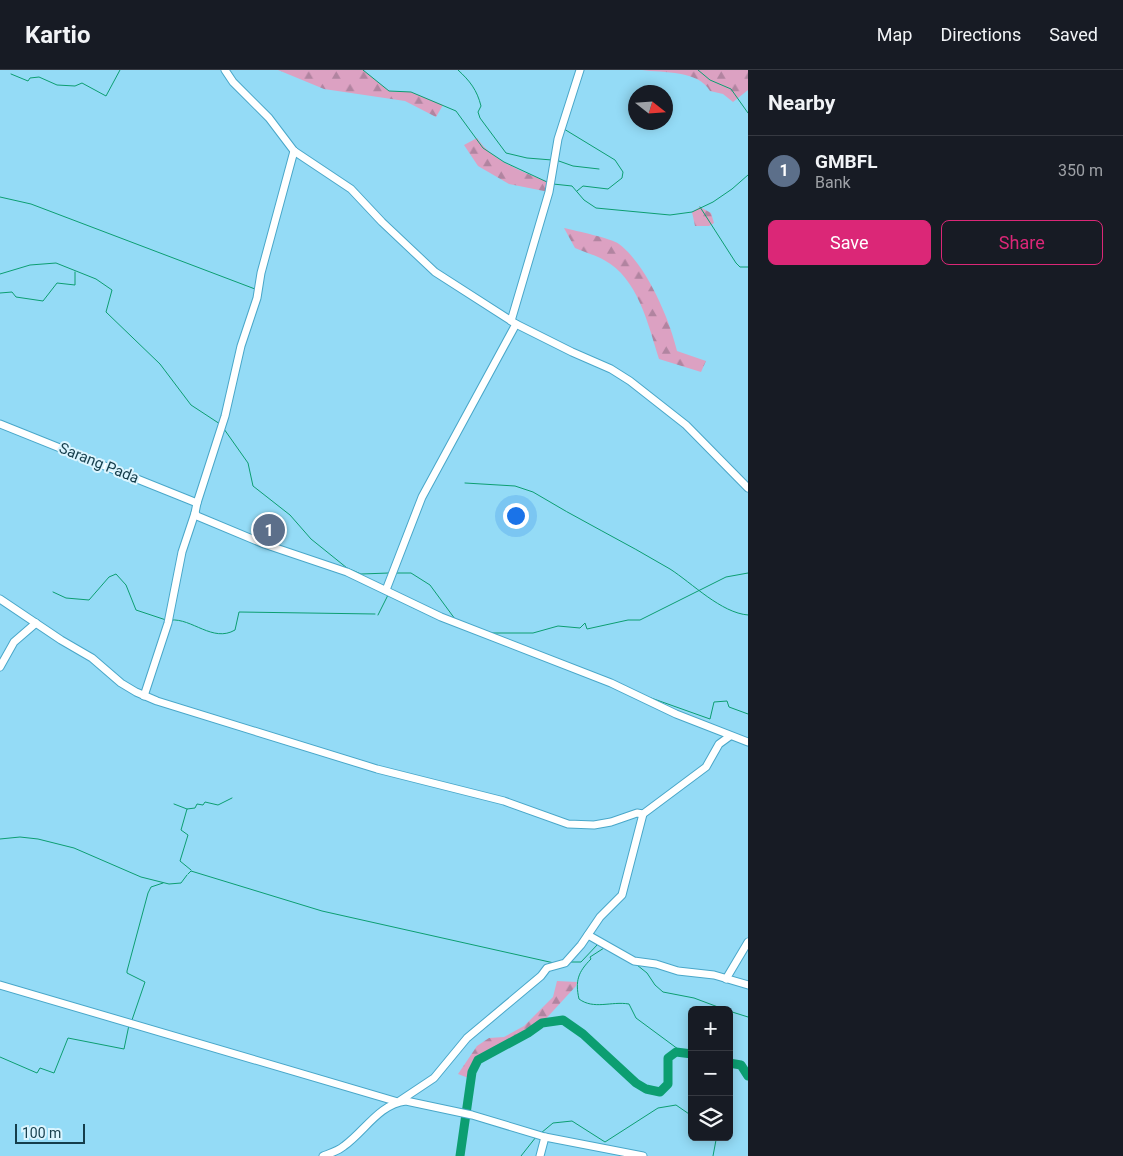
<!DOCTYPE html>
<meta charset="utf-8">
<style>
:root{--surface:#171b24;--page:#242831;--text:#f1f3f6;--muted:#9ea1a6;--line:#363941;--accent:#db2777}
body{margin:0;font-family:Roboto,sans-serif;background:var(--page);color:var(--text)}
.controls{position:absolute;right:15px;bottom:15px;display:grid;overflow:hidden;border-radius:8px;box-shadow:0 2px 12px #0003}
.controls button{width:45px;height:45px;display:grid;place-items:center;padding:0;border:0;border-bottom:1px solid var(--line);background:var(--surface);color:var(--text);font:25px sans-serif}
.compass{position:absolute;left:628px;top:15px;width:45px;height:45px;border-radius:50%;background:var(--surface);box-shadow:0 2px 12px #0003;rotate:107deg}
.scale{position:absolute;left:15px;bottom:12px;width:70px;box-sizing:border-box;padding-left:5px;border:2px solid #153d4b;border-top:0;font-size:14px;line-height:18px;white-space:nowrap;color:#153d4b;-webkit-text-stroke:4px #dbf5ff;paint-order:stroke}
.you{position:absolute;left:515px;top:445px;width:18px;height:18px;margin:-12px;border:4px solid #fff;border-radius:50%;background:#1a73e8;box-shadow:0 0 0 8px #1a73e833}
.badge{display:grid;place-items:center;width:32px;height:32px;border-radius:50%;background:var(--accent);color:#fff;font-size:16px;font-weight:700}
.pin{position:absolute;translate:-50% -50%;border:2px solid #fff;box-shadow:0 1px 5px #0006}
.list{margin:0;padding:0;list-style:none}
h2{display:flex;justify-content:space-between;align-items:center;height:65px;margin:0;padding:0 20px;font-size:21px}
h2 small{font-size:16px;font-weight:400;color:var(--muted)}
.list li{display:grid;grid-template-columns:32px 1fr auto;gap:15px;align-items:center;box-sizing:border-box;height:70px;padding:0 20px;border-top:1px solid var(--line)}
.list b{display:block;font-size:19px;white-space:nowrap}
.list p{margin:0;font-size:16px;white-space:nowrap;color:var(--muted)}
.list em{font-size:16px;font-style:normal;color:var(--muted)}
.actions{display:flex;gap:10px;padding:15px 20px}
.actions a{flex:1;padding:11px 0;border:1px solid var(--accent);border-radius:8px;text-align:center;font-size:18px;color:var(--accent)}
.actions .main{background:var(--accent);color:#fff}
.icon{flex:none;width:28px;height:28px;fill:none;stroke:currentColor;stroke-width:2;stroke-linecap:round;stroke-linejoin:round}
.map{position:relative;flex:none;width:748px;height:1086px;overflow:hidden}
header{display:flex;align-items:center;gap:30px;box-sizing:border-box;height:70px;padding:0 25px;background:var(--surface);border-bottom:1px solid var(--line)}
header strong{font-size:24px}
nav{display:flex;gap:28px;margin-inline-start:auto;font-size:18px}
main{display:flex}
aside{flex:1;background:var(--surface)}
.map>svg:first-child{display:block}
</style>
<header>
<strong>Kartio</strong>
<nav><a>Map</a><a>Directions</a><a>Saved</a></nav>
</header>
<main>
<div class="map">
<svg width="748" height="1086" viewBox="0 0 748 1086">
<defs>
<pattern id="forest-firs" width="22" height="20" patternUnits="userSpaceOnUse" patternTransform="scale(1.25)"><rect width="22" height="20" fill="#dca1c2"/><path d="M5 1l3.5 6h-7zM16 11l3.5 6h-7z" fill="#b184a0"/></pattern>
</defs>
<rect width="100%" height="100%" fill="#94dbf6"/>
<g fill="url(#forest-firs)">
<polygon points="278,0 363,0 389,21 411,22 443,35 436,47 405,31 324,19"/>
<path d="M 642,0 L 748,0 L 748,20 L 733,32 L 723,24 L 710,21 C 698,0 664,3 642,0 Z"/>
<path d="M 477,68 C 493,92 525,103 550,113 L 549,122 L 509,114 L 478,96 L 464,75 Z"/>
<polygon points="700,137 711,143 714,153 709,156 695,156 692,142"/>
<path d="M 564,158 C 576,161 611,168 619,174 C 646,194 670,250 677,281 L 706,291 L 701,302 L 659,289 C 648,254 638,208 604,190 C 595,185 584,182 575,178 Z"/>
<polygon points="557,911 577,912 576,916 542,953 528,963 478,990 471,1009 458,1004 477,976 489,968 504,967 524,956 553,927"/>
</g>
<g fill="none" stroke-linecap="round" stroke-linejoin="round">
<g stroke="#0c9e71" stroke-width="1">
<polyline points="363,0 389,21 411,22 456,41 483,78 504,92 547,112"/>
<path d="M 458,0 C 470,11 477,20 481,36 L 478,42 L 480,48 L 506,83 L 527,88 L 552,90"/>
<polyline points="698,0 710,10 731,19 748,43"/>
<polyline points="11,4 28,11 30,8 39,7 57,15 75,16 82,13 106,26 120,0"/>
<polyline points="564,59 615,90 623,102 622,108 608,119 583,116 577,121"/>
<polyline points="556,90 573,96 599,99"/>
<polyline points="553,114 572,116 584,130 596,138 670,145 692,142 713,132 732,119 748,105"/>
<polyline points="0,127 31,134 255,219"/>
<polyline points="700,137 736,193 740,197 748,197"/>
<polyline points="0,204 30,195 56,193 96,209 112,220 106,242 160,294 191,335 220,354"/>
<polyline points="0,223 12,222 16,227 43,231 57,213 75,215 75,202"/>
<polyline points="224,359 248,393 253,416 290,445 311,469 347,498 361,504 389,503"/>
<path d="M 465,413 L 515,416 L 533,422 C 577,449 625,472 670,499 C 692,513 721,543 748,545"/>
<polyline points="397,503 411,503 430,515 455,549"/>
<polyline points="53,522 66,528 89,530 109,507 116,504 126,515 136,540 166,550"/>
<polyline points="407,534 414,538"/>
<polyline points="378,545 388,525"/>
<polyline points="431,546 453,555"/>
<path d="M 171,550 C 192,548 213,573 235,560 L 239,542 L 375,544"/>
<polyline points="463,552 483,560"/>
<polyline points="491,563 533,563 558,556 580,558 585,553 587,559 628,550 640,550 726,507 748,503"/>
<polyline points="651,628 710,649 714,632 727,631 729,637 748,644"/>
<polyline points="174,734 187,739"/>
<polyline points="0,769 20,767 38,769 74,778 141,807 169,814 181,813 187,805"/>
<polyline points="191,800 180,791 188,765 181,760 187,739 195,738 197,734 203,735 205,732 218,735 232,728"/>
<polyline points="188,804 191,801 322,841 554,893"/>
<path d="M 604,878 L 590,887 L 591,889 C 578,902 575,911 579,929 C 594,940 611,931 629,934 L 636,948 L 682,982"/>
<polyline points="570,892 581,892 598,874"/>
<polyline points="637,895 647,903 655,915 663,922 694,928 726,940"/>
<polyline points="729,941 748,947"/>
<polyline points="132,950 145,912 127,903 127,901 148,823 151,817 163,813"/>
<polyline points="0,987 37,1003 40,998 54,1003 68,968 124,979 129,955"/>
<polyline points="541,1063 553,1053 572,1051 605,1072 658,1038 676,1035 692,1046"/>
<polyline points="521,1086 536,1067"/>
<polyline points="713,1086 716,1070 714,1067"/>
</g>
<g stroke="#0c9e71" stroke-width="9">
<polyline points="729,993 741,995 748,1006"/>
<polyline points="460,1086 472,1002 478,990 528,963 542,953 563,950 583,964 636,1013 646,1019 660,1022 668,1014 668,988 676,982 692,984"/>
</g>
<g stroke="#49a7c9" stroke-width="9">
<g id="minor">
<polyline points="225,0 233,12 269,48 294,81 351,119 382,152 435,202 516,254 572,282 611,299 630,311 686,355 748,418"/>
<polyline points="294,81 261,203 257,228 241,276 225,346 197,433 195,443 197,446 264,474 347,502 441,547 611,613 676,644 748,672"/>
<polyline points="511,251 549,122 558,69 580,0"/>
<polyline points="0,354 197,433"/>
<polyline points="386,520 422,427 516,254"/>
<polyline points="0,529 61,570 92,588 121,613 136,622 157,631 377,699 504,731 568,754 594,755 611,752 637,743 643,744"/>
<polyline points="0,597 14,572 36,553"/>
<polyline points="144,626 168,553 182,482 195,443"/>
<polyline points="588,865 634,891 656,894 678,901 714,905 748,915"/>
<polyline points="726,909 748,872"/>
<polyline points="0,915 398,1032 434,1008 467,968 541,906 547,898 565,893 581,875 600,847 622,825 643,744 706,697 719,674 730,666"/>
<path d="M 323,1086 C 331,1083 338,1081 344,1076 C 365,1061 379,1034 406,1031 L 472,1045 L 545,1067 L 643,1086"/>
<polyline points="540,1086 545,1067"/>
</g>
</g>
<use href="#minor" stroke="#fff" stroke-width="7"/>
</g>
<g text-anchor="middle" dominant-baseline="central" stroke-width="4" stroke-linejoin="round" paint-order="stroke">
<g font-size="15" fill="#153d4b" stroke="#dbf5ff">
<text transform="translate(99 393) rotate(22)">Sarang Pada</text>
</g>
</g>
</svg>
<div class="controls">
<button>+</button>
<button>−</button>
<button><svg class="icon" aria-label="layers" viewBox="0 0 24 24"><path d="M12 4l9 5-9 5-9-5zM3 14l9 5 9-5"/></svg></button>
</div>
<svg class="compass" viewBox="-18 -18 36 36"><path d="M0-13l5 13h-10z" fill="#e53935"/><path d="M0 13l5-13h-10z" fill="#9ea1a6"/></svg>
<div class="scale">100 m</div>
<div class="you"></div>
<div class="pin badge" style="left:269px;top:460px;background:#5c6f8a">1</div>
</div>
<aside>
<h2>Nearby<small></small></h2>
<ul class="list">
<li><span class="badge" style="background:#5c6f8a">1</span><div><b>GMBFL</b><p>Bank</p></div><em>350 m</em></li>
</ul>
<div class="actions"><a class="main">Save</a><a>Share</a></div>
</aside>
</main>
